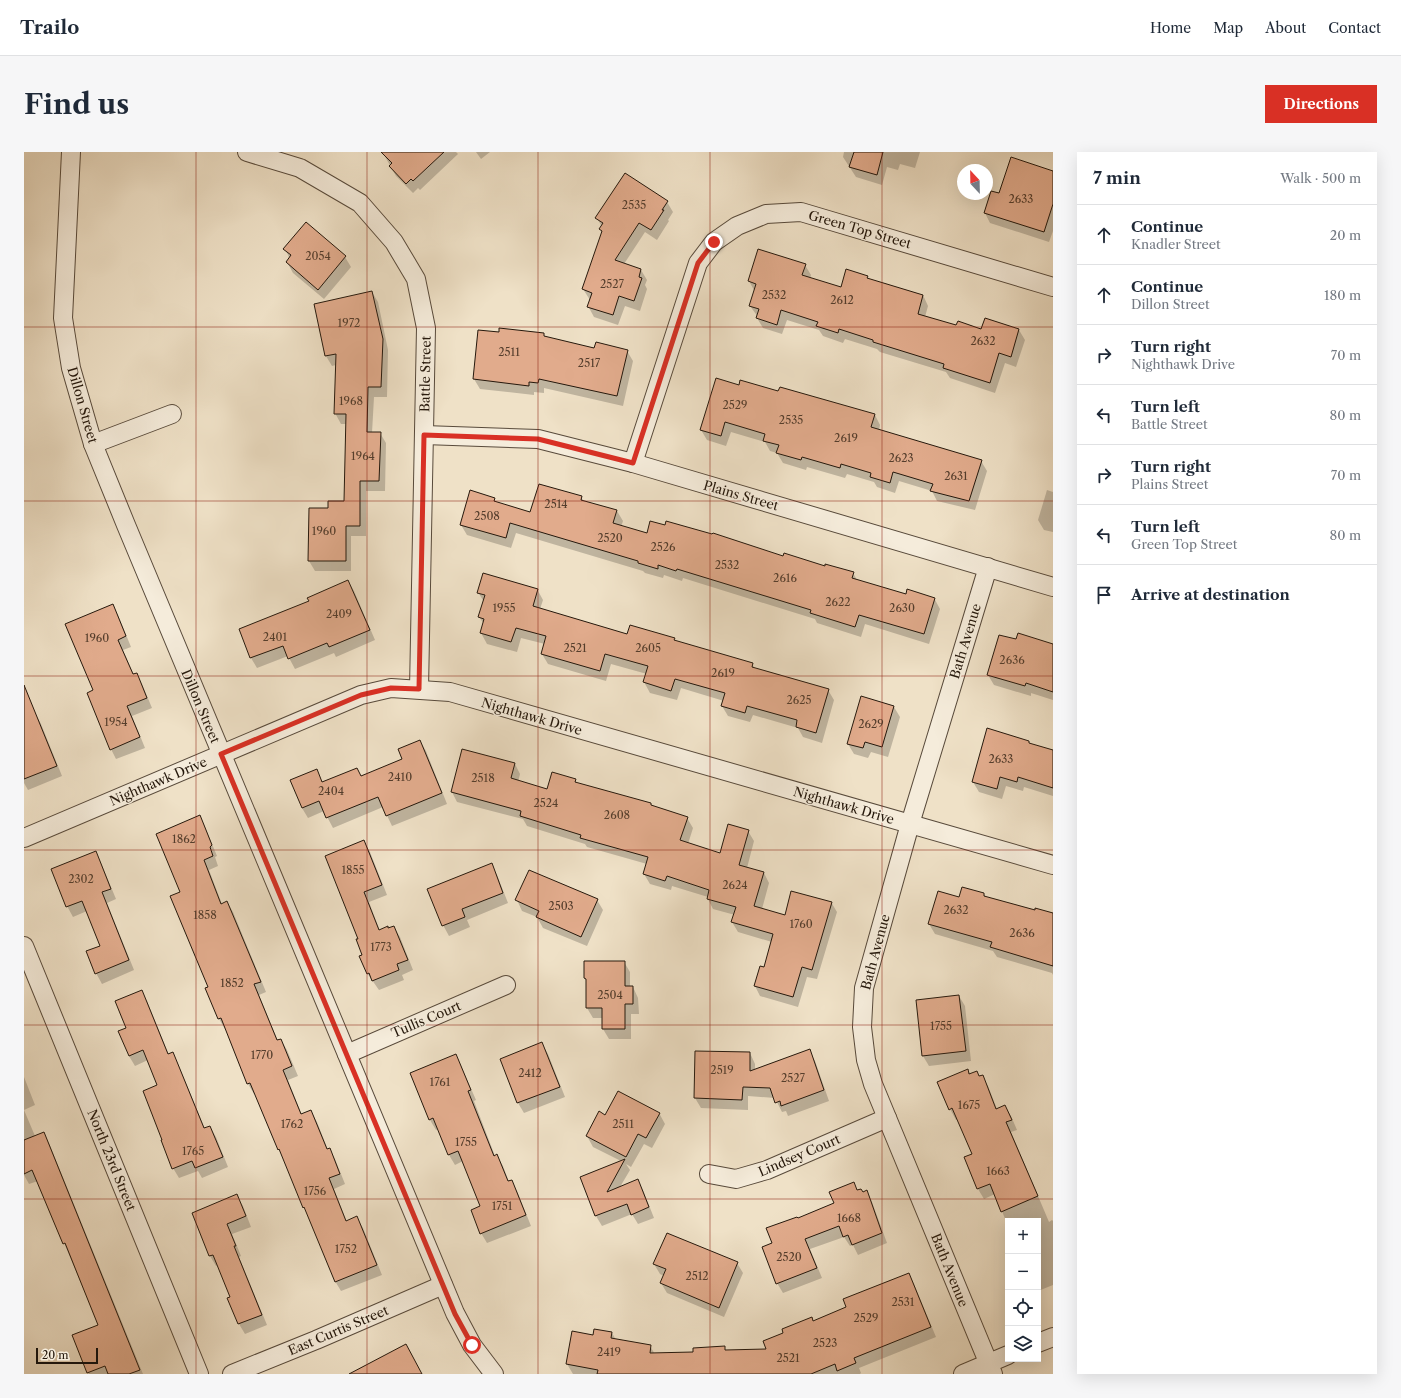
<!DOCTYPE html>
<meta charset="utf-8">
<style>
:root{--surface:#fff;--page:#f6f6f7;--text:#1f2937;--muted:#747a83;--line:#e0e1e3;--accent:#d93025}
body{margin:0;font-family:"Libre Caslon Text",serif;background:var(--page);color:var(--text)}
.controls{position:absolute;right:12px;bottom:12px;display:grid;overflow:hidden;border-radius:0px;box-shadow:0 4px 16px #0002}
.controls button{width:36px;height:36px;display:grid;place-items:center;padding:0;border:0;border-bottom:1px solid var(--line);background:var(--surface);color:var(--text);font:20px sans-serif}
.compass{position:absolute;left:933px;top:12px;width:36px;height:36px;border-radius:50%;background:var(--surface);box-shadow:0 4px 16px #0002;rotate:338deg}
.scale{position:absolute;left:12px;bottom:10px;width:62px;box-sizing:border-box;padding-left:4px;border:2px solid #25180c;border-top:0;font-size:11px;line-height:14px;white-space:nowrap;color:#25180c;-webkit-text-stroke:3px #f5ecdb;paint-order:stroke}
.stop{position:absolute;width:12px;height:12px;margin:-9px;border:3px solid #d93025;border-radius:50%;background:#fff}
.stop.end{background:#d93025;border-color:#fff;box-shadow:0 1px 4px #0008}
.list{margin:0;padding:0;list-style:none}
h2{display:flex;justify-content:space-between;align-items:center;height:52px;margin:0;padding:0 16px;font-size:17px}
h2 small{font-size:13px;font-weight:400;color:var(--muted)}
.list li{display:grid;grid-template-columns:26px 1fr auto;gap:12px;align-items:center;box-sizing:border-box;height:60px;padding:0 16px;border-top:1px solid var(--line)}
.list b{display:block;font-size:15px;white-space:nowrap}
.list p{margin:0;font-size:13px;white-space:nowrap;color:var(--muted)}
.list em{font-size:13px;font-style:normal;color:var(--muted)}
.icon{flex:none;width:22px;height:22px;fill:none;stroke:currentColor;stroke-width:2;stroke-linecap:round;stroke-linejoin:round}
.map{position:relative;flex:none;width:1029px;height:1222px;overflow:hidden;border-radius:0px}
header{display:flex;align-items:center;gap:24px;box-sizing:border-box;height:56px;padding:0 20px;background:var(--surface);border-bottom:1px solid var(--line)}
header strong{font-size:19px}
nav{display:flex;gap:22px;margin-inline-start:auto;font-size:14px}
.intro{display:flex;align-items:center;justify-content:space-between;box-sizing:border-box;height:96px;padding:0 24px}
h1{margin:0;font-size:28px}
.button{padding:10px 18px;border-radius:0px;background:var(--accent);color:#fff;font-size:14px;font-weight:700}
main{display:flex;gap:24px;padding:0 24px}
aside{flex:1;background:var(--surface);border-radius:0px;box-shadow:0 4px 16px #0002}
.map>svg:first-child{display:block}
</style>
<header>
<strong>Trailo</strong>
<nav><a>Home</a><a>Map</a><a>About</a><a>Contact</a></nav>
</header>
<div class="intro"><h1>Find us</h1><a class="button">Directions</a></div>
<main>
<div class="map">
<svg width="1029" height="1222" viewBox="0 0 1029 1222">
<rect width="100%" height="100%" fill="#efe1c7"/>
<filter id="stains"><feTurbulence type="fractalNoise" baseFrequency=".005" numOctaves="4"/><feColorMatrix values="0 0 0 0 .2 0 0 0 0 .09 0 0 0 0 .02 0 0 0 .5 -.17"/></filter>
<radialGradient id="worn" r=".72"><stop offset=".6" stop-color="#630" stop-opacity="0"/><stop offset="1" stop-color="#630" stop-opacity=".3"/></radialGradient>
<g fill="#0003">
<polygon points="361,0 432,0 434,2 396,38 394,36 389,41 372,24 359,1"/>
<polygon points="452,0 466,0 457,7"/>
<polygon points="820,0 896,0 891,16 876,12 874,18 863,15 858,33 832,25 819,5"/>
<polygon points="1029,20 1029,79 1025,90 966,71 961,61 967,40 975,43"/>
<polygon points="643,50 649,60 644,68 645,69 633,88 621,80 600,112 617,118 623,128 621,133 623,137 616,159 601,154 594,173 570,165 564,154 566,148 559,137 578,80 576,77 578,75 573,66"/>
<polygon points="282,72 321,105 327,115 300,147 269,121 263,110 266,107 261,97"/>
<polygon points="781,113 787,123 786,127 817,136 843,125 845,128 899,143 904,154 901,165 933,175 958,178 961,168 995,178 1001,188 992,215 981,211 971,241 926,226 922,220 856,200 853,197 821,187 819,191 799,184 795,178 763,168 758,182 739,176 733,166 734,165 726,154 731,140 725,129"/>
<polygon points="348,140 354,150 364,198 363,245 350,245 348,281 356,281 362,291 361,339 342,339 342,384 327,384 327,419 291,419 285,409 305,357 321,350 323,272 317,272 311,261 312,213 308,214 302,204"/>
<polygon points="476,181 519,182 521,185 571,197 603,199 609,209 599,254 520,236 520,241 510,240 510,243 456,237 450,227"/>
<polygon points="716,234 755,241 851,263 856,273 855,278 957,309 963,319 951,358 913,349 908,339 875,329 871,341 853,335 850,330 823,322 821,326 783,315 782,318 759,311 753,301 746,299 741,290 707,280 702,294 683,288 677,278"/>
<polygon points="1023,338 1029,340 1029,380 1020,378 1014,368"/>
<polygon points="557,345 560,350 593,359 599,369 597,375 623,383 759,405 829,421 833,428 882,443 910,446 916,457 905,492 841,472 837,485 793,471 791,467 659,426 658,429 640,423 639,426 621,421 619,419 492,381 487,396 443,383 437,373 470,346 472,351 507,362"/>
<polygon points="324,429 330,439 351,488 312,505 310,501 271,517 264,504 233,516 227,506 216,477 286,449"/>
<polygon points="513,437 519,448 516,457 604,483 650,487 651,489 728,512 731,517 804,538 810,548 798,591 779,585 774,576 729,563 726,570 704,564 698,554 700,549 657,536 653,548 626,541 620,530 623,522 587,512 582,529 524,512 518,502 521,492 497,486 493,500 463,492 457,481 460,472 455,465 460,450 454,440"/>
<polygon points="88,453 94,463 107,495 99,498 110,523 112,522 118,532 128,556 108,564 121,596 92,607 87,597"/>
<polygon points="1029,496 1029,548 1007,541 1007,544 970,533 964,523"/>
<polygon points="870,555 876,565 864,605 847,600 844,606 830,602 824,592"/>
<polygon points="11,561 17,572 38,624 4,638 0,631 0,566"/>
<polygon points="396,589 402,599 423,652 368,674 359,655 309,676 300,659 284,666 278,656 292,618 299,631 337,625 379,608"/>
<polygon points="1005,590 1006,593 1029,599 1029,644 1000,635 999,639 982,634 978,647 955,640 949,630"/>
<polygon points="491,612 496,622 494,630 524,639 551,628 553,631 627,652 629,655 663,666 669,676 664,692 696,702 724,679 730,689 723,716 740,721 745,731 738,757 762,764 807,750 813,760 793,827 783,825 774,855 736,844 731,834 740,816 748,790 714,780 708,770 711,763 689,757 684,747 684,745 648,734 647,738 626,732 620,722 623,712 563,695 561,692 503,674 499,667 433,650 428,640"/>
<polygon points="176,665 181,675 193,704 191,705 194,714 185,718 198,752 203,750 209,760 242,840 235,843 254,889 257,888 263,898 274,924 264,928 278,963 287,959 293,970 304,998 305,997 311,1007 321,1032 310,1037 323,1070 333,1066 339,1076 358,1123 317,1139 311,1129 260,1006 255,997 231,941 230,942 224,932 202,876 201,877 195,867 185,835 157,741"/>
<polygon points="340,690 346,700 363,743 345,750 356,779 370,775 376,785 389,818 378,823 380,828 355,838 343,821 335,787"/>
<polygon points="71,700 77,711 92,747 83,751 110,818 78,832 72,821 77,794 63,759 49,765 43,754"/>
<polygon points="467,712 473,723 484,751 443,768 446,775 425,784 419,773"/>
<polygon points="960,742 962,745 1011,759 1029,762 1029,823 1028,821 973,805 969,799 911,782 905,772 936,746"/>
<polygon points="493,748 573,748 579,758 563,794 519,776 513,765 498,759"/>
<polygon points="600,810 606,820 606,835 609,835 614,846 615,862 607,862 607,887 585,887 579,877 579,866 569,866 563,856 563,830 561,826"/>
<polygon points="117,839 123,849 145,903 149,901 154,912 181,977 186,975 192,985 204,1015 178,1026 174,1019 155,1026 149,1016 135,934 124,908 111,914 105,904 103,876"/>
<polygon points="935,844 941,854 947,909 905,914 899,904 893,849"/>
<polygon points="518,892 524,902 541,945 500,961 494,951 477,908"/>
<polygon points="785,898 791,909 805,949 764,964 762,959 758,960 751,946 724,944 724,958 677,956 671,946 672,900 726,901 731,912 731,918"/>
<polygon points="432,903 437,914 452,948 450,949 471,1004 473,1004 479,1014 485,1030 487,1029 493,1039 507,1074 463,1091 457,1081 457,1055 439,1009 431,1013 425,1003 414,977 412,978 406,968 387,922"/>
<polygon points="944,918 947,923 955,925 958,924 964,934 973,957 981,954 987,964 993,978 987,980 1025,1070 1028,1068 1029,1069 1029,1133 1014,1139 1014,1069 984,1069 984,1074 971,1042 960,1047 954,1037 941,1006 949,1002 934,967 932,968 926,957"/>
<polygon points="0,925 11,953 0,958 11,984 19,981 25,991 119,1222 65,1222 64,1221 49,1184 75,1174 14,1029 5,1032 0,1023"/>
<polygon points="635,961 641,972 628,996 620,992 607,1015 602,1012 606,1018 596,1035 613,1028 619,1038 630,1066 614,1072 608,1062 578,1074 572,1064 557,1025 597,1009 569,995 563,984 582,964"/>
<polygon points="829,1032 834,1039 839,1041 843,1040 848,1050 863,1091 834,1103 829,1093 826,1094 820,1085 786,1097 798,1126 759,1141 753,1131 750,1092 773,1067 811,1052"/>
<polygon points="213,1044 219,1054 227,1075 208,1082 217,1104 215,1105 243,1173 221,1182 215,1172 205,1146 207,1145 194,1113 192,1114 186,1104 169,1061"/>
<polygon points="713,1111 719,1121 700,1165 643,1141 637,1131 640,1124 636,1122 630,1112"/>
<polygon points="885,1122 890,1132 912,1185 835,1216 837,1221 836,1222 753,1222 761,1181 787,1166 789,1170 824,1156"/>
<polygon points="588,1181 592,1188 626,1194 632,1204 629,1222 549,1222 543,1212 570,1184"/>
</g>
<g fill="#e1ab8c" stroke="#25180c">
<polygon points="357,0 420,0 389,29 387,27 382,32 365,14 368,11"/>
<polygon points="830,0 859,0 853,23 825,15"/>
<polygon points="987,5 1029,19 1029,52 1020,80 960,61 967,39 975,41"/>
<polygon points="601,21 644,49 638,58 640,58 627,78 615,71 591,108 617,117 615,125 618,126 610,149 595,144 589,163 563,155 568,141 558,137 578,79 575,77 579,71 571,66"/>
<polygon points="282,70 322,104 294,138 262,110 267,103 259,97"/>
<polygon points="734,97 782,112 778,123 817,135 822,117 844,124 843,126 899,143 894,162 932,173 934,169 957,177 961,166 995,177 987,205 975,201 966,231 919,216 920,212 849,190 849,188 815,177 814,181 792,174 794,170 757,158 753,173 732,166 735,157 725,154 732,132 724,129"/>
<polygon points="348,139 359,187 357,235 344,235 343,280 357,280 355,329 336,329 336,374 322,374 322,409 284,409 285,356 304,356 304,349 320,349 322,262 310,262 312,202 301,204 290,152"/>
<polygon points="475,176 520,181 520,184 570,196 572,190 604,198 593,244 515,227 514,231 505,230 505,234 449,227 454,178 475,180"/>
<polygon points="692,226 715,233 716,228 754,239 756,235 851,262 847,275 958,308 945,349 906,339 909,332 869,320 866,331 846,325 847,321 817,312 816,316 778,305 777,308 752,301 755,293 739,289 741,282 701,270 697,284 676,278"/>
<polygon points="515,332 558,344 557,348 593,358 589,371 623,381 626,369 641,373 642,369 688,382 689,381 759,404 760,401 801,414 801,412 830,420 828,426 882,442 883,437 911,446 900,482 835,463 831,475 786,461 787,458 653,417 652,419 634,413 634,417 614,411 614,409 486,371 482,386 436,373 446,338 471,346 470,349 506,360"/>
<polygon points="459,421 514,437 509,454 603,482 606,473 651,486 650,488 729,511 728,515 805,537 792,581 772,575 773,568 723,554 721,561 697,554 701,541 651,527 647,539 619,530 624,514 581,502 576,519 517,502 522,484 492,476 487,490 456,481 460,467 454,465 461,443 453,441"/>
<polygon points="324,428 346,478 305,495 303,491 264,507 259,494 226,506 215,477 285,449 283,446"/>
<polygon points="89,452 102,484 94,488 109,522 113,521 123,546 103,554 116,585 86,598 63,541 69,538 41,472"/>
<polygon points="994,481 1029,492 1029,540 1002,531 1001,534 963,523 975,483 992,487"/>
<polygon points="0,533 33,614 0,627"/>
<polygon points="837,544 870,554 858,595 841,590 839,596 823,592"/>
<polygon points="963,576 1005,589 1005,591 1029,598 1029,636 994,625 993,630 976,625 973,637 948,630"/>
<polygon points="396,588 418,641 362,664 354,645 302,666 295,649 278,656 266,628 293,617 298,630 333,616 337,624 378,607 374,597"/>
<polygon points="438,597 491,611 487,626 523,637 528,620 552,627 551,630 627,651 627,653 664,665 656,688 696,701 704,672 725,678 715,713 740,720 730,754 761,763 767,739 808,750 788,818 778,815 769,845 730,834 736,814 740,815 749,782 707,770 712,755 683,747 685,738 643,724 641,729 619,722 624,705 556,686 557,683 496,664 497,659 427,640"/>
<polygon points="176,663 188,693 186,695 189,704 180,708 197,752 203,749 237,830 230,832 253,888 257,887 268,914 259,918 277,962 287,958 303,997 306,996 316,1022 305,1026 322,1069 333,1064 353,1113 311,1130 280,1055 279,1056 255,997 254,998 226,931 223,932 197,866 194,867 181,836 184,835 146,744 156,740 132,682"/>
<polygon points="340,688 358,733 340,740 355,778 364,774 364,776 370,774 384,808 373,812 375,818 348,829 345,821 343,822 335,804 338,803 332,787 334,787 301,704"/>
<polygon points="72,699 87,737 78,740 105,808 71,822 62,799 76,794 58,749 42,755 27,717"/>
<polygon points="468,711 479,741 438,757 441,765 418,774 403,737"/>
<polygon points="505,718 574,747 557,785 512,765 515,759 491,748"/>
<polygon points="938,735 960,741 960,744 1011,758 1011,756 1029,761 1029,814 966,795 968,790 904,772 914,739 935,745"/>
<polygon points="560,809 601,809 601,834 609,834 609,852 601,852 601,877 578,877 578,856 562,856 562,827 560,826"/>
<polygon points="118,838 144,902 149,900 180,976 186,974 199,1005 171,1016 168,1009 148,1017 137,988 138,988 119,939 133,933 119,898 105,904 94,879 102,876 91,849"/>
<polygon points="935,843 942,899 898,904 892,848"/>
<polygon points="518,890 536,935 493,951 476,907"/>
<polygon points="786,897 800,938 757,954 756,949 751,951 746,936 719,935 718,948 670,946 671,899 726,900 726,919"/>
<polygon points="432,902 447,938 444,939 470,1004 473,1002 484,1029 488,1028 502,1063 456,1082 447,1058 456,1054 434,999 424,1003 409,966 405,968 386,921"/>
<polygon points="944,917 945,922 953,919 955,924 959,923 972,957 981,953 988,968 982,970 1014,1044 977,1060 966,1032 953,1037 940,1005 948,1002 928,956 925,958 913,930"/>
<polygon points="594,939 636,961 622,986 614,982 602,1005 562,984 575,959 581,963"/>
<polygon points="20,980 116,1218 105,1222 84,1222 81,1214 63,1221 48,1183 74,1173 41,1091 39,1092 8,1018 0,1022 0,988"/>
<polygon points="601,1007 583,1040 614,1027 625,1055 607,1063 603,1052 571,1064 556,1025"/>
<polygon points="830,1030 833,1038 837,1037 839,1040 843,1038 858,1081 828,1093 824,1083 819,1085 815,1074 781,1087 793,1116 752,1132 738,1095 748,1091 742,1076 773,1065 774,1066 810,1051 805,1040"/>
<polygon points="213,1042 222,1064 203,1072 212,1094 210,1094 238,1163 214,1172 203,1146 206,1145 189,1103 185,1104 168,1061"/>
<polygon points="643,1081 714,1110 695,1156 636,1131 642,1117 629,1112"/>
<polygon points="885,1121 907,1175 830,1206 832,1211 813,1219 811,1212 787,1222 573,1222 574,1218 542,1212 548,1179 569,1183 570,1177 588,1180 587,1186 627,1193 626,1201 669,1200 669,1196 701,1194 701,1198 742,1197 739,1189 759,1181 758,1177 788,1165 789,1169 822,1155 819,1147"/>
<polygon points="382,1192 398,1222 325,1222"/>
</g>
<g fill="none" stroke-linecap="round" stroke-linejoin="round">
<g stroke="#584a3b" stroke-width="20">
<g id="street">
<polyline points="47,0 39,166 47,216 69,292 102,373 431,1161 448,1193 470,1222"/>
<polyline points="223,0 276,16 336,51 370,90 392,127 402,176 395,537"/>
<polyline points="400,283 514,287 609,311 1029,435"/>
<polyline points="69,292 148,262"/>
<polyline points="609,311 674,111 690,90 713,74 742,62 777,60 1029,135"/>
<polyline points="964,415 886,672 840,836 838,875 842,908 849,932 969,1222"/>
<polyline points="0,686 337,543 367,536 426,540 1029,713"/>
<polyline points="0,794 175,1222"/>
<polyline points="323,902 482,833"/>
<polyline points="685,1022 712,1027 743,1018 863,966"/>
<polyline points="1014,1191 1029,1185"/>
<polyline points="208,1222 292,1188 419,1133"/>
<polyline points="939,1222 984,1203"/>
</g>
</g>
<use href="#street" stroke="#f5ecdb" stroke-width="18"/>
</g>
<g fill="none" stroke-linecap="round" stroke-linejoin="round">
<polyline stroke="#d93025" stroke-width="5" points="448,1193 431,1162 197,602 337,543 367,536 395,537 400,283 514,287 609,311 674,111 690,90"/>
</g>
<path fill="none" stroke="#8f2418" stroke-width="1" stroke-opacity="0.55" d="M 172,0 L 172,1222M 343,0 L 343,1222M 514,0 L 514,1222M 686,0 L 686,1222M 858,0 L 858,1222M 0,175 L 1029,175M 0,349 L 1029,349M 0,524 L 1029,524M 0,698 L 1029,698M 0,873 L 1029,873M 0,1047 L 1029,1047"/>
<g text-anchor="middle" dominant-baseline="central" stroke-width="3" stroke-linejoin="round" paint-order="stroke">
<g font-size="11" fill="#543d2c">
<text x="997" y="47">2633</text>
<text x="610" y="53">2535</text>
<text x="294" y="104">2054</text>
<text x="588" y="132">2527</text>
<text x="750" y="143">2532</text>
<text x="818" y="148">2612</text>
<text x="325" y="171">1972</text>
<text x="959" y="189">2632</text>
<text x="485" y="200">2511</text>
<text x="565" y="211">2517</text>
<text x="327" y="249">1968</text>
<text x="711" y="253">2529</text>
<text x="767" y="268">2535</text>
<text x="822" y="286">2619</text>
<text x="339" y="304">1964</text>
<text x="877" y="306">2623</text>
<text x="932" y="324">2631</text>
<text x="532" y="352">2514</text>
<text x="463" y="364">2508</text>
<text x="300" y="379">1960</text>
<text x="586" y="386">2520</text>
<text x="639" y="395">2526</text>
<text x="703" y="413">2532</text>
<text x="761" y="426">2616</text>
<text x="814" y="450">2622</text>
<text x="480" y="456">1955</text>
<text x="878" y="456">2630</text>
<text x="315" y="462">2409</text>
<text x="251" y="485">2401</text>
<text x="73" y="486">1960</text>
<text x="551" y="496">2521</text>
<text x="624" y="496">2605</text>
<text x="988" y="508">2636</text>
<text x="699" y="521">2619</text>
<text x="775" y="548">2625</text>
<text x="92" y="570">1954</text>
<text x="847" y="572">2629</text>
<text x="977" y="607">2633</text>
<text x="376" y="625">2410</text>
<text x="459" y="626">2518</text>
<text x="307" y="639">2404</text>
<text x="522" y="651">2524</text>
<text x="593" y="663">2608</text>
<text x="160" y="687">1862</text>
<text x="329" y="718">1855</text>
<text x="57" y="727">2302</text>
<text x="711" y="733">2624</text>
<text x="537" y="754">2503</text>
<text x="932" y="758">2632</text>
<text x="181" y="763">1858</text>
<text x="777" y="772">1760</text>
<text x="998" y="781">2636</text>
<text x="357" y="795">1773</text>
<text x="208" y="831">1852</text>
<text x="586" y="843">2504</text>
<text x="917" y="874">1755</text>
<text x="238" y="903">1770</text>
<text x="698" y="918">2519</text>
<text x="506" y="921">2412</text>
<text x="769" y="926">2527</text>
<text x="416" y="930">1761</text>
<text x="945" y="953">1675</text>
<text x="268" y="972">1762</text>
<text x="599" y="972">2511</text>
<text x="442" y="990">1755</text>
<text x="169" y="999">1765</text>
<text x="974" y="1019">1663</text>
<text x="291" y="1039">1756</text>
<text x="478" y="1054">1751</text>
<text x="825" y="1066">1668</text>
<text x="322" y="1097">1752</text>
<text x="765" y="1105">2520</text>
<text x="673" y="1124">2512</text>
<text x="879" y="1150">2531</text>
<text x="842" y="1166">2529</text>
<text x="801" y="1191">2523</text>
<text x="585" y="1200">2419</text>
<text x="764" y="1206">2521</text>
</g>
<g font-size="13" fill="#25180c" stroke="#f5ecdb">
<text transform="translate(836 77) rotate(16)">Green Top Street</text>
<text transform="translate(401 222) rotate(-89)">Battle Street</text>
<text transform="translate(59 253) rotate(74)">Dillon Street</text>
<text transform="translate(717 343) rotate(16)">Plains Street</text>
<text transform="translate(941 489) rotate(-73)">Bath Avenue</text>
<text transform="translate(177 554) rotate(67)">Dillon Street</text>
<text transform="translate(508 564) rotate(16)">Nighthawk Drive</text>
<text transform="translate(134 629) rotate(-23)">Nighthawk Drive</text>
<text transform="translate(820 653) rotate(16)">Nighthawk Drive</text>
<text transform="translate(851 800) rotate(-75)">Bath Avenue</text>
<text transform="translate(402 867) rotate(-23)">Tullis Court</text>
<text transform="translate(775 1003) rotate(-23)">Lindsey Court</text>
<text transform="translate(88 1008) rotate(68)">North 23rd Street</text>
<text transform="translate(926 1118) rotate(68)">Bath Avenue</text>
<text transform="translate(314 1178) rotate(-23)">East Curtis Street</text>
</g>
</g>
<rect width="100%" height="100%" filter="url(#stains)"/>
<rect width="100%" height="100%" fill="url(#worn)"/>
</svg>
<div class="controls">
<button>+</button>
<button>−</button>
<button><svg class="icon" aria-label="locate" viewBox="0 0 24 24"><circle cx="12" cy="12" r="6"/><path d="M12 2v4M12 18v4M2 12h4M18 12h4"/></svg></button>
<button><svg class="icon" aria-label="layers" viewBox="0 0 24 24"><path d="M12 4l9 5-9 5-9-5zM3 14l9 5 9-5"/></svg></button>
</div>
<svg class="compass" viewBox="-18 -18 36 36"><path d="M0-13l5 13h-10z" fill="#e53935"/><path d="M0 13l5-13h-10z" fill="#747a83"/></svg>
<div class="scale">20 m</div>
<div class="stop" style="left:448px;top:1193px"></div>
<div class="stop end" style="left:690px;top:90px"></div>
</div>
<aside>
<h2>7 min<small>Walk · 500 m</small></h2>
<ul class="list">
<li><svg class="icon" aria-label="ahead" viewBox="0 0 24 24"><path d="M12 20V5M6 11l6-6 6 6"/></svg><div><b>Continue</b><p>Knadler Street</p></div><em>20 m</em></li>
<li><svg class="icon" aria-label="ahead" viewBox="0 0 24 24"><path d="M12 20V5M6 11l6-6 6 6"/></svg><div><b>Continue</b><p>Dillon Street</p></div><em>180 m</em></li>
<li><svg class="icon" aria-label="right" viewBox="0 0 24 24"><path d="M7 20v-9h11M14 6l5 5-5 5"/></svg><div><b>Turn right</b><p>Nighthawk Drive</p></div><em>70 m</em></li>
<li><svg class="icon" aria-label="left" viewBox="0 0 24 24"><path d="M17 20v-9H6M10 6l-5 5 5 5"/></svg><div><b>Turn left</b><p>Battle Street</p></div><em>80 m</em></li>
<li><svg class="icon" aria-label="right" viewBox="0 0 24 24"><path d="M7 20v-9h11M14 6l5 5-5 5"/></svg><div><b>Turn right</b><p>Plains Street</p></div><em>70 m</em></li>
<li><svg class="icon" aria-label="left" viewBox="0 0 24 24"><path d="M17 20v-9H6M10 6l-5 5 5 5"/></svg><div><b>Turn left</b><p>Green Top Street</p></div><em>80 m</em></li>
<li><svg class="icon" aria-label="arrive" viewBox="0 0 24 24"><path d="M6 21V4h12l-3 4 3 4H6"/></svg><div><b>Arrive at destination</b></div></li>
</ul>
</aside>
</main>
